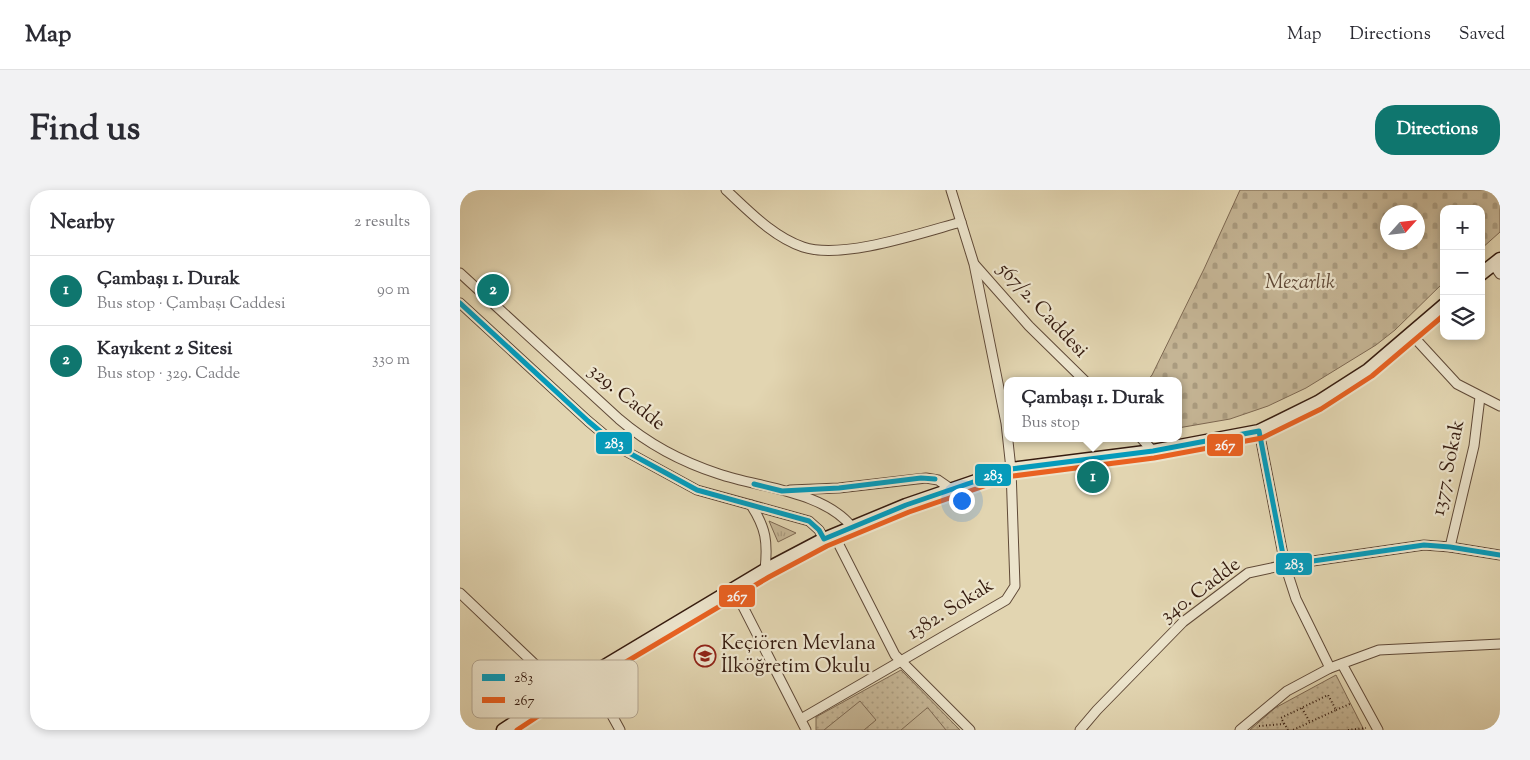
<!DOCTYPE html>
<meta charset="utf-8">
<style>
:root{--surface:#fff;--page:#f2f2f3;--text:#2b2b33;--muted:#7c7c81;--line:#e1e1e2;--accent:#0f766e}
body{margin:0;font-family:"Sorts Mill Goudy",serif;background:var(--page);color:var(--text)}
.controls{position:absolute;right:15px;top:15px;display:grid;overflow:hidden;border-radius:10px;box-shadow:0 2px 8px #0003}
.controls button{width:45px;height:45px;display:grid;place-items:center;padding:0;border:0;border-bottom:1px solid var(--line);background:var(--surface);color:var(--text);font:25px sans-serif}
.compass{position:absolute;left:920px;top:15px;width:45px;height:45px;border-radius:50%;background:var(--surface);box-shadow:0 2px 8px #0003;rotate:63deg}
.you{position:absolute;left:501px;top:310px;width:18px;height:18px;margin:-12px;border:4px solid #fff;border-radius:50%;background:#1a73e8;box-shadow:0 0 0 8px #1a73e833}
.badge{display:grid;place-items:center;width:32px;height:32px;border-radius:50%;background:var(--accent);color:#fff;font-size:16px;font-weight:700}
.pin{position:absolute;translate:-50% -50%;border:2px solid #fff;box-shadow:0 1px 5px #0006}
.popup{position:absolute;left:544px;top:187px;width:178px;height:65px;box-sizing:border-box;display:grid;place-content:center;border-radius:10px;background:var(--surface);filter:drop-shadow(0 1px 4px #0005);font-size:16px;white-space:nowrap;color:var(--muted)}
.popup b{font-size:19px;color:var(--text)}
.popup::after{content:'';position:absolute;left:50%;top:100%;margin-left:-10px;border:10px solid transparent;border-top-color:var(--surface)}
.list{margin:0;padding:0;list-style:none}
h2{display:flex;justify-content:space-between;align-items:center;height:65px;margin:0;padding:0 20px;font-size:21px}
h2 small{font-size:16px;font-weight:400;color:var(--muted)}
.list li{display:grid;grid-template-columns:32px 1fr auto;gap:15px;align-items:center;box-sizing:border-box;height:70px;padding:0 20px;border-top:1px solid var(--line)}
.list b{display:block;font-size:19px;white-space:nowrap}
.list p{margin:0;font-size:16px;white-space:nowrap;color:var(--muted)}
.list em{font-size:16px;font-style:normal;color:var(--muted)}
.icon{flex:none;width:28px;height:28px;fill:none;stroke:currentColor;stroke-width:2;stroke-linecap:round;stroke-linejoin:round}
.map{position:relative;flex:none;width:1040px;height:540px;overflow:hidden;border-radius:20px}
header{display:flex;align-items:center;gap:30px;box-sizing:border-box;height:70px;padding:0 25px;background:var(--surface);border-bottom:1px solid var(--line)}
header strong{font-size:24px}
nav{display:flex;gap:28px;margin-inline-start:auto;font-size:18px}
.intro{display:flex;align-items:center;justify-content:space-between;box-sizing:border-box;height:120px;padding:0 30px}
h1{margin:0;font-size:35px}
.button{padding:12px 22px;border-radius:20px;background:var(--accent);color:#fff;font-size:18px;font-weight:700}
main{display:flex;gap:30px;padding:0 30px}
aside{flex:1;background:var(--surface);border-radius:20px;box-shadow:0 2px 8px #0003}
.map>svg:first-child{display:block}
</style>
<header>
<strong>Map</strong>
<nav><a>Map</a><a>Directions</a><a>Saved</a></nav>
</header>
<div class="intro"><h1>Find us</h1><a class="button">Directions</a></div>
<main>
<aside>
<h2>Nearby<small>2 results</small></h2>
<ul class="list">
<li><span class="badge">1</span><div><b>Çambaşı 1. Durak</b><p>Bus stop · Çambaşı Caddesi</p></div><em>90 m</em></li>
<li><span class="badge">2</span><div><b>Kayıkent 2 Sitesi</b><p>Bus stop · 329. Cadde</p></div><em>330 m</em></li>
</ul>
</aside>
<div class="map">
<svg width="1040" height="540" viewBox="0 0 1040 540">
<defs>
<pattern id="grass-tufts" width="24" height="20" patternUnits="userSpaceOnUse" patternTransform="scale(1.25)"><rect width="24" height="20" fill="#c5b595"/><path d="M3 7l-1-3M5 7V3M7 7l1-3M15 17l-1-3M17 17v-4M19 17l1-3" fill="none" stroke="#aa9b7f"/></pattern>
<pattern id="cemetery-stones" width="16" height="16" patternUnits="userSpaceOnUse" patternTransform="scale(1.25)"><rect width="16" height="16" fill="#c5b595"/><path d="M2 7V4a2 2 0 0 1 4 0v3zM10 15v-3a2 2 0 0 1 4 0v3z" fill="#aa9b7f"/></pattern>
<pattern id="park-dots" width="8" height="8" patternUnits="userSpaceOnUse" patternTransform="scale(1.25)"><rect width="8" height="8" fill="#c5b595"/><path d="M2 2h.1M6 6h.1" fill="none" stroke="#aa9b7f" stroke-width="1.8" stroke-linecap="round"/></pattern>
</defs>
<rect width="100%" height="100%" fill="#e2d5b1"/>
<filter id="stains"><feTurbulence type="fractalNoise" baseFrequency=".004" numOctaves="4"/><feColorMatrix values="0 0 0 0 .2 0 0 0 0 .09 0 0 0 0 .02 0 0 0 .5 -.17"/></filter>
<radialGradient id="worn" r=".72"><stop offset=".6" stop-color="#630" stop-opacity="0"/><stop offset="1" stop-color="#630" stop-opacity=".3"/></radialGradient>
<polygon fill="url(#grass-tufts)" stroke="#7d6852" points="309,331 336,343 318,352"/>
<path fill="url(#cemetery-stones)" stroke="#7d6852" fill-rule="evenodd" d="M 780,0 L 1040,0 L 1040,42 L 1021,59 L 1021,19 L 984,19 L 984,92 L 935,140 L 916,155 L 846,198 L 808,216 L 770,229 L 718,238 L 718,191 L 687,191 L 692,185 L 744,79 ZM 928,22 L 958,22 L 958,52 L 928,52 Z"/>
<g fill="url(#park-dots)" stroke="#7d6852">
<polygon points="441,480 500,540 356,540 356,527"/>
<polygon points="876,485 904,540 790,540 815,518"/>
</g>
<g fill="#c5b595" stroke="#7d6852">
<polygon points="400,511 416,530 404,540 364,540"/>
<polygon points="468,518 486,540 441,540 467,518"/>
</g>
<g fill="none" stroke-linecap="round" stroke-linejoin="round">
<g stroke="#604a38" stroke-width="11">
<g id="street">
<path d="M 266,0 C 289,21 313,47 343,57 C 382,70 461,43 501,32"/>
<polyline points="1033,74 1040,84"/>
<polyline points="515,75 569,136 625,191"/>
<path d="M 0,83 L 159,229 C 188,254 222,272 259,284 C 300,298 363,301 392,337"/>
<polyline points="0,113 128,231 160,258 237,300 349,331 359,340 364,349"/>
<polyline points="951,144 997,194 1040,216"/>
<polyline points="799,241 825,375 836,409 870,478"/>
<polyline points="681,248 693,261"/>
<polyline points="330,300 379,298 466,288 478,290 491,299"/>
<path d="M 291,315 C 306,338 308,352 305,380"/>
<polyline points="374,345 435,465 510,540"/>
<polyline points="990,357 1014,256 1020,207"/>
<polyline points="274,399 346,540"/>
<polyline points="0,403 103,501"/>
<polyline points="882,474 918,540"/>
<polyline points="130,485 160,540"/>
<polyline points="341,529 546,410 555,396 551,279 546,233 514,74 491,0"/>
<polyline points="620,540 637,520 723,432 788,383 825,375 964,355 990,357 1040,365"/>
<polyline points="780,540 827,501 870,478 919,460 1040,454"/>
</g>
</g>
<g stroke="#351b0f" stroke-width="15">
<g id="secondary">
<polyline points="1021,84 1040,69"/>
<polyline points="43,540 103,501 305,380 364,349 446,315 551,279 693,261 799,241 858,212 908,180 984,115"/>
</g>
</g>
<g stroke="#351b0f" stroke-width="2" stroke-dasharray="1 2.5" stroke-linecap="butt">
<polyline points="842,518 849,531"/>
<polyline points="876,520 892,513"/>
<polyline points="799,536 824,534"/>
<polyline points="828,540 821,528 868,505 876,520 833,540"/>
<polyline points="888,540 906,538"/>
</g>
<use href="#street" stroke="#ece4cc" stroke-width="9"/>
<use href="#secondary" stroke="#ece4cc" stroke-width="12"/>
<g stroke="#ece4cc" stroke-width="9">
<g id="bus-1">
<polyline points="0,113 128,231 160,258 237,300 349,331 359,340 364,349 446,315 551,279 693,261 799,241 825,375 964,355 990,357 1040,365"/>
<polyline points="294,294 322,301 379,298 461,288 475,289"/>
</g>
</g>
<g stroke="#ece4cc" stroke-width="9">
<polyline id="bus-2" points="57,540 107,507 309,387 367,356 449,322 553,286 694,268 802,248 861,219 912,186 984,125"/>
</g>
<use href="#bus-1" stroke="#059bbb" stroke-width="5"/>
<use href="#bus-2" stroke="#e96121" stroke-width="5"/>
</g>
<defs>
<g id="school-ring" transform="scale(1.125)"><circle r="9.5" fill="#ece4cc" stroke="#8f2418" stroke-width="1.5"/><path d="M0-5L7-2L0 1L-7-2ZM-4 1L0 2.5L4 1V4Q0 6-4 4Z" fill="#8f2418"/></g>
</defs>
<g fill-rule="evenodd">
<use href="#school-ring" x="245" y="466"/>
</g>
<g text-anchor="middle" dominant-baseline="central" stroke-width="4.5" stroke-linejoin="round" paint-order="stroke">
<g font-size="20" font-style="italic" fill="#604937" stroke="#ece4cc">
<text x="840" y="93">Mezarlık</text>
</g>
<g font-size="20" fill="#351b0f" stroke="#ece4cc">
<text transform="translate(582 121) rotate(47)">567/2. Caddesi</text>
<text transform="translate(166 208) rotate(39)">329. Cadde</text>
<text transform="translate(989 278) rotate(-78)">1377. Sokak</text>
<text transform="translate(741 401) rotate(-37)">340. Cadde</text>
<text transform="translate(491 420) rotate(-32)">1382. Sokak</text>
</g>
<g font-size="20" fill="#351b0f" stroke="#ece4cc" text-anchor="start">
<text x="261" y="454">Keçiören Mevlana<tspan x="261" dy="23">İlköğretim Okulu</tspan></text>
</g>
</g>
<rect x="12" y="470" width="166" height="58" rx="8" fill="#ece4cc" stroke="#b5a893" stroke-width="1"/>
<rect x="22" y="484" width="23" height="7" fill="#059bbb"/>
<rect x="22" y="507" width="23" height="6" fill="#e96121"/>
<g font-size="14" fill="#351b0f">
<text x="54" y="492">283</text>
<text x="54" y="515">267</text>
</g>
<g stroke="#ece4cc" stroke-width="2">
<rect x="135" y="241" width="38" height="24" rx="5" fill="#059bbb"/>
<rect x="746" y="243" width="38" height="24" rx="5" fill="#e96121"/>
<rect x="514" y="273" width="38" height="24" rx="5" fill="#059bbb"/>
<rect x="815" y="362" width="38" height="24" rx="5" fill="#059bbb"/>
<rect x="258" y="394" width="38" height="24" rx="5" fill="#e96121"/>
</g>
<g font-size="14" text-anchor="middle" font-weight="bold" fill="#fff">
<text x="154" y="258">283</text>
<text x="765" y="260">267</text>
<text x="533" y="290">283</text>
<text x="834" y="379">283</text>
<text x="277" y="411">267</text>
</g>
<rect width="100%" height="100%" filter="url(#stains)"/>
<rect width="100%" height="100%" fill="url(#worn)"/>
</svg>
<div class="controls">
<button>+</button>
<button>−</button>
<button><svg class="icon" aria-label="layers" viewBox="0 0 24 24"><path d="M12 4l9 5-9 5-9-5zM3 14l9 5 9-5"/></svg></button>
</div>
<svg class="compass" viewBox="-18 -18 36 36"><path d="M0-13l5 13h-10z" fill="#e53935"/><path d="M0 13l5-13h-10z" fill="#7c7c81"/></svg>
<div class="you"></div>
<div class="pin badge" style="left:633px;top:287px">1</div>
<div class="popup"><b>Çambaşı 1. Durak</b>Bus stop</div>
<div class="pin badge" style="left:33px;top:100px">2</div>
</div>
</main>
